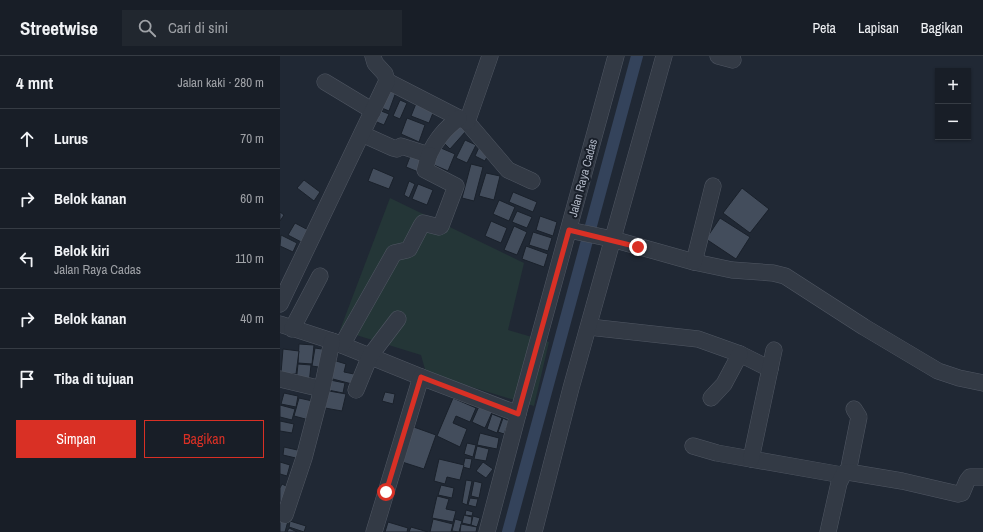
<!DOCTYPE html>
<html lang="id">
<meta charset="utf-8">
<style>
:root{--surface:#181e27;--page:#21272f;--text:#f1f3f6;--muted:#9fa2a7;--line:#363c44;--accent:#d93025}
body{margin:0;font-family:"Archivo Narrow",sans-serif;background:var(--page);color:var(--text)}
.controls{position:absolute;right:12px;top:12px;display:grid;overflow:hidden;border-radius:0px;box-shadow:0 1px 3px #0004}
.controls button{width:36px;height:36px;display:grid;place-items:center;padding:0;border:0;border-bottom:1px solid var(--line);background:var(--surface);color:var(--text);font:20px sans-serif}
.stop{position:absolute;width:12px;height:12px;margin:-9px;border:3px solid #d93025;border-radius:50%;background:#fff}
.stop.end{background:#d93025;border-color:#fff;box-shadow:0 1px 4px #0008}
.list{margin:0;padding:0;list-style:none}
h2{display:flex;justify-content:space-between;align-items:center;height:52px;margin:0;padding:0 16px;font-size:17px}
h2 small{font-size:13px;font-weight:400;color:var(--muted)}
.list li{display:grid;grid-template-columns:26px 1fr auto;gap:12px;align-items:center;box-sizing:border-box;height:60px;padding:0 16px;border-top:1px solid var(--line)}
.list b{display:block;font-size:15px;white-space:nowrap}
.list p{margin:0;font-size:13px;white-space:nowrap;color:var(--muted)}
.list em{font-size:13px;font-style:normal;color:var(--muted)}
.actions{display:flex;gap:8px;padding:12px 16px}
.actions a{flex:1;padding:9px 0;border:1px solid var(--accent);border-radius:0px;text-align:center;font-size:14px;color:var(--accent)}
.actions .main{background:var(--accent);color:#fff}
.icon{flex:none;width:22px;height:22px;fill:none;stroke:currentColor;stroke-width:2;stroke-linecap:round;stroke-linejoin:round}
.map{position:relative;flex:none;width:703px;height:476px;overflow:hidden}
header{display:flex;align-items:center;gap:24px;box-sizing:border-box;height:56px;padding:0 20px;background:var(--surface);border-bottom:1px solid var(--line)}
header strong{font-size:19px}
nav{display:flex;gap:22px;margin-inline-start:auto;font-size:14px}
.search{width:280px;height:36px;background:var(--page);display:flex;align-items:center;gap:10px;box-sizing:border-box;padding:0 14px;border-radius:0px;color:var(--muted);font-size:15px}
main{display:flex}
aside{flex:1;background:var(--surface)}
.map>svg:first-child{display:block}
</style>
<header>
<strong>Streetwise</strong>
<div class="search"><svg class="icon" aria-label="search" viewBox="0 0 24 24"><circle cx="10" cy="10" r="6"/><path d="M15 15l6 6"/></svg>Cari di sini</div>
<nav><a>Peta</a><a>Lapisan</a><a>Bagikan</a></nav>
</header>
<main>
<aside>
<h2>4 mnt<small>Jalan kaki · 280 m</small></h2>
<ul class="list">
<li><svg class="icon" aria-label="ahead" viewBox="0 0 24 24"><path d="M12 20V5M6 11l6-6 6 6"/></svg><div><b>Lurus</b></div><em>70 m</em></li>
<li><svg class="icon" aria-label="right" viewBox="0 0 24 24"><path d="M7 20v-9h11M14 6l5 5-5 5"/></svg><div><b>Belok kanan</b></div><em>60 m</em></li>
<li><svg class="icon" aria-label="left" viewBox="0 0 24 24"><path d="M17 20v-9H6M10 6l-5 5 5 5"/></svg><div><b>Belok kiri</b><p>Jalan Raya Cadas</p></div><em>110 m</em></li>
<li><svg class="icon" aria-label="right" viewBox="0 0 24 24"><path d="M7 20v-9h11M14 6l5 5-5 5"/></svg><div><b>Belok kanan</b></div><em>40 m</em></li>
<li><svg class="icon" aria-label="arrive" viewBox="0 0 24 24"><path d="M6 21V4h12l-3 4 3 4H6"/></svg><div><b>Tiba di tujuan</b></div></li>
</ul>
<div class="actions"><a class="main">Simpan</a><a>Bagikan</a></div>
</aside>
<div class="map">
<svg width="703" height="476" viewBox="0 0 703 476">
<rect width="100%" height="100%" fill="#202834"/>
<polygon fill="#243637" points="110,142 244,207 228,274 269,286 254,350 146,317 141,299 60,274"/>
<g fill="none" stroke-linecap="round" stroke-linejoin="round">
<polyline stroke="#34435b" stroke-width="12" points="228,476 357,0"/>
</g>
<g fill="#434d5c" stroke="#1a212b">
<polygon points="105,32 116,36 109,55 97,50"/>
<polygon points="120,44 127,47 120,63 113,60"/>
<polygon points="137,45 155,52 149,67 131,60"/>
<polygon points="96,53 109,58 104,69 92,64"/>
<polygon points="127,62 145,69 139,86 121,78"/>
<polygon points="177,66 186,75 170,93 161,84"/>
<polygon points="185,84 196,89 187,107 176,102"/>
<polygon points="154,89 175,98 168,115 147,106"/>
<polygon points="200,89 210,94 205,105 195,100"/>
<polygon points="131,98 146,105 141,117 126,111"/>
<polygon points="191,108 203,111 194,145 182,142"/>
<polygon points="93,112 114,121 109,133 88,125"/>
<polygon points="206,117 220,120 214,144 199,140"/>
<polygon points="24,124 40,136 34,145 17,132"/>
<polygon points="129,125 135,128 129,142 124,139"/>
<polygon points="138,128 153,134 147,149 132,143"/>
<polygon points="462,132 489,153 470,177 443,157"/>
<polygon points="233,136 257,146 253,156 229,146"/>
<polygon points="219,144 235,151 229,165 213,158"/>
<polygon points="237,155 252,161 247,172 232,166"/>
<polygon points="0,156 4,159 0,165"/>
<polygon points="260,160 277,166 273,180 256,174"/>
<polygon points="440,162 470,181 456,203 426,183"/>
<polygon points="211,165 227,172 221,187 205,180"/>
<polygon points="15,167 32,176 25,188 8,179"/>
<polygon points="234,170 247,176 237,199 224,194"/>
<polygon points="253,176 272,182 268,195 249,189"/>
<polygon points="1,179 17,187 13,196 0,190"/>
<polygon points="246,190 268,198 264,211 242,203"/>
<polygon points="19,288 34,289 32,308 18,307"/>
<polygon points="35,292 48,294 45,312 32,310"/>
<polygon points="3,293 19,295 16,318 1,317"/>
<polygon points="53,304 66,308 64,316 74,318 72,328 49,322"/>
<polygon points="18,308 31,309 29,328 16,327"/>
<polygon points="50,324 65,327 63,337 48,334"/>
<polygon points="49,335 66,338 62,355 45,352"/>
<polygon points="105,336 115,338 113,348 102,345"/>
<polygon points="4,337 18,340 16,351 1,348"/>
<polygon points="19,342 37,346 33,365 14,360"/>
<polygon points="173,342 196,352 190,366 176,360 173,367 187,373 180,391 157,380"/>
<polygon points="200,348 213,354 205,372 192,366"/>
<polygon points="0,349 15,353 12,364 0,361"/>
<polygon points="212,358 222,362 217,377 207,373"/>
<polygon points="223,362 229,365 224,378 218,376"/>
<polygon points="0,365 14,368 12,377 0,375"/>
<polygon points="131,370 156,379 144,413 119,405"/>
<polygon points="200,377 219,382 217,393 197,389"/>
<polygon points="187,387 196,389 193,401 184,398"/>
<polygon points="197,390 209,393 206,405 194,403"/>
<polygon points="4,391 22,395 20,403 3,399"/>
<polygon points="185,402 192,403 190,413 183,411"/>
<polygon points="159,403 184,409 180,424 167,421 165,428 154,425"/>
<polygon points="0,406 10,409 7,420 0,418"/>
<polygon points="203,406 213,413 206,422 196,415"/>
<polygon points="186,424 192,425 187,449 182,447"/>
<polygon points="194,425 202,427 199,442 191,440"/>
<polygon points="2,428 12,433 5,448 0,445 0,432"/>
<polygon points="161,429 174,432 172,442 158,439"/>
<polygon points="157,440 169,443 166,453 176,455 173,466 152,462"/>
<polygon points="190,442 198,443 196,451 188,449"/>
<polygon points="186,454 193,456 192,460 185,459"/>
<polygon points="184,459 192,461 191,469 182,467"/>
<polygon points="193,460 200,462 197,471 191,469"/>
<polygon points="0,463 8,465 5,476 0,476"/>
<polygon points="153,463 173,468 171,476 150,476"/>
<polygon points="175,463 182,465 179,476 172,475"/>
<polygon points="10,465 26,470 24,476 9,471"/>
<polygon points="108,466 128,472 127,476 105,476"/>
<polygon points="181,468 197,471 196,476 180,476"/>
<polygon points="131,471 148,476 129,476"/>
<polygon points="9,472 17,476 7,476"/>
</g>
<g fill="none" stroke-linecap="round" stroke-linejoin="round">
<g stroke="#505763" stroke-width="17">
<g id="minor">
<polyline points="438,0 453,4"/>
<polyline points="107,25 187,66 228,114 252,125"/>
<polyline points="45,26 93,55"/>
<polyline points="187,66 210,0"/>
<path d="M 82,78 L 113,92 L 117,93 L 121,90 L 149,99 C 156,83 165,73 179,62"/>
<polyline points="289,174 332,183 414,206 452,214 493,217 505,220 584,271 658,315 679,322 703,327"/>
<polyline points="414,206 433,130"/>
<polyline points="0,248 107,25 105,18 95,7 93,0"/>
<polyline points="0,268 52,285 141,321 238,358"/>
<polyline points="309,271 418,283 460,298 490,313"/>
<polyline points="12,273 40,220"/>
<polyline points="62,289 114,197 127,194 129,193 141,170 143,167 159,171 161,170 176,130 145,114 149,99"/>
<polyline points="0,323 42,333"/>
<polyline points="76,334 90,300 118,263"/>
<polyline points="431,342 444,328 460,298"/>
<polyline points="413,390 437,397 562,419"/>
<polyline points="471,403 494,294"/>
<polyline points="568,416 579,361 574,353"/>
<polyline points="5,459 24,402 42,333 52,285"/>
<polyline points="94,476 141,321"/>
<polyline points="207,476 238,358 336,0"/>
<polyline points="254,476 291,332 384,0"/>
<polyline points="548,476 559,427 564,417 568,416 622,425 678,438 682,437 687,425 690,421 703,421"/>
</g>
</g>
<use href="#minor" stroke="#333a45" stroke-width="16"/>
</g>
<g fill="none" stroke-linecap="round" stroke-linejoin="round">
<polyline stroke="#d93025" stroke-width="5" points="106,436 141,321 238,358 289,174 358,191"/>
</g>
<g text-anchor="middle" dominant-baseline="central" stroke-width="4" stroke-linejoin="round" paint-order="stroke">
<g font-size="12" fill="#adb4c2" stroke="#191f29">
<text transform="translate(303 122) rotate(-75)">Jalan Raya Cadas</text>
</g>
</g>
</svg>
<div class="controls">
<button>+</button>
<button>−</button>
</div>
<div class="stop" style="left:106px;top:436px"></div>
<div class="stop end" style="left:358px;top:191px"></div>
</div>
</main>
